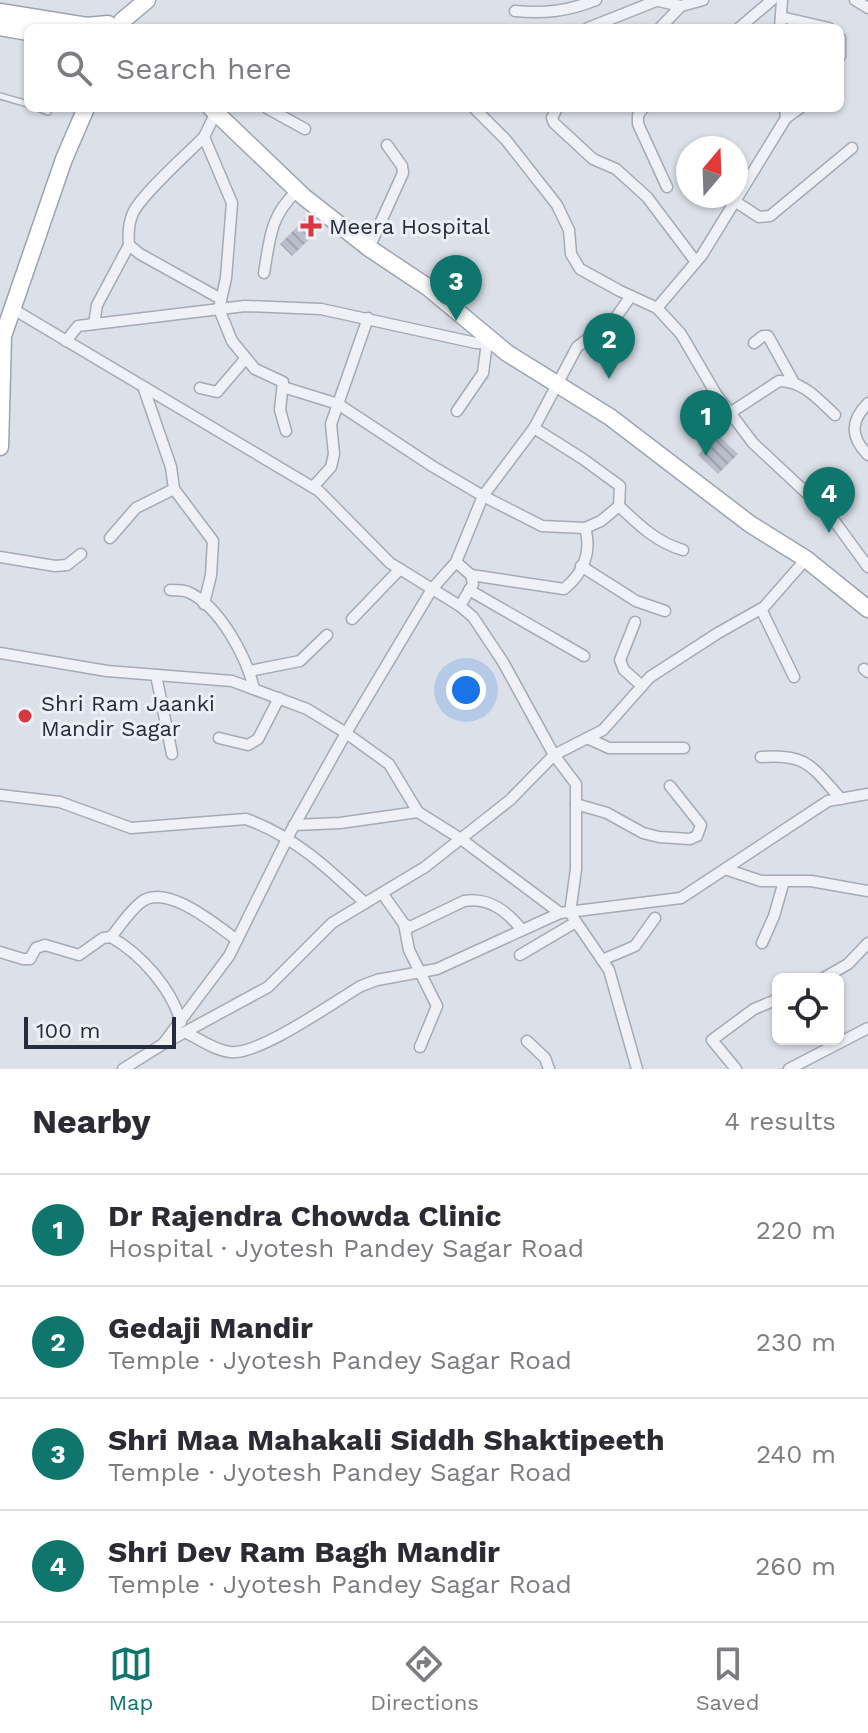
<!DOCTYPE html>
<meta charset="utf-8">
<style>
:root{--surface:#fff;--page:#f7f7f7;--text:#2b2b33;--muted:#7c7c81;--line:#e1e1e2;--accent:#0f766e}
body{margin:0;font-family:"Work Sans",sans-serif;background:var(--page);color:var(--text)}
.controls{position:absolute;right:24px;bottom:24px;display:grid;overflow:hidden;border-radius:12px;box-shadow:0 2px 6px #0004}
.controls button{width:72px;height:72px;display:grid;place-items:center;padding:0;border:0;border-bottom:2px solid var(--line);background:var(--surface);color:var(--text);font:40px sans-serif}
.compass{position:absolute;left:676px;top:136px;width:72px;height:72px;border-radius:50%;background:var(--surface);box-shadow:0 2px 6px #0004;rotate:19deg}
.scale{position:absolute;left:24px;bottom:20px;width:152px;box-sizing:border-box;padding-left:8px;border:4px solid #252c3f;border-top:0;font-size:22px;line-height:28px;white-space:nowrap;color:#252c3f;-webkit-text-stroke:6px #eceff5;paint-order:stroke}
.you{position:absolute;left:466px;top:690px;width:28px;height:28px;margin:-20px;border:6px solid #fff;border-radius:50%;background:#1a73e8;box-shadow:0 0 0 12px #1a73e833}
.badge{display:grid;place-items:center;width:52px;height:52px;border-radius:50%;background:var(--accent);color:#fff;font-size:26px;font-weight:700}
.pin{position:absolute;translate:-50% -66px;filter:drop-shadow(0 2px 4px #0008)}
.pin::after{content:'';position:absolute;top:42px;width:28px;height:24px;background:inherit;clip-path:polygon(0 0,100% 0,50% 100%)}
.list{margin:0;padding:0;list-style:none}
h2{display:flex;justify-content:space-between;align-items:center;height:104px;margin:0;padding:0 32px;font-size:34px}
h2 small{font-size:26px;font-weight:400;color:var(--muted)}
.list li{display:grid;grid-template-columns:52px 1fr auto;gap:24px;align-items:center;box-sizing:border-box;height:112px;padding:0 32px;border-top:2px solid var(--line)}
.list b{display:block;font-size:30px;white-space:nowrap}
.list p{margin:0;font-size:26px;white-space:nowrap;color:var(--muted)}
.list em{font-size:26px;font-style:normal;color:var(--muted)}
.icon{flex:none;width:44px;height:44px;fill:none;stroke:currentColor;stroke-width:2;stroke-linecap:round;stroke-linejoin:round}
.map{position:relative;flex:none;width:868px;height:1069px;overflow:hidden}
.search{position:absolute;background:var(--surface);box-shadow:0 2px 6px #0004;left:24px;right:24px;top:24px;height:88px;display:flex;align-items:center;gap:20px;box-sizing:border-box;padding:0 28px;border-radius:12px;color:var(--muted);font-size:30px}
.sheet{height:552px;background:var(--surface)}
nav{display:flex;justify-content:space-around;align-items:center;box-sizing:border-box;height:112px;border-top:2px solid var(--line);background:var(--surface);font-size:22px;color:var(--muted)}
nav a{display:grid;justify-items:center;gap:4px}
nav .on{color:var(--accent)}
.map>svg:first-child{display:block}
</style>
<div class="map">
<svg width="868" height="1069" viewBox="0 0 868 1069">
<defs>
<pattern id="building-back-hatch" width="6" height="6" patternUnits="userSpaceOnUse" patternTransform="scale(2)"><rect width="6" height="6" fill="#b9becb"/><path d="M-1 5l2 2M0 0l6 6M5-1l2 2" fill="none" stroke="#9fa3af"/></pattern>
</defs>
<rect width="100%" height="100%" fill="#dce0e8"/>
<g fill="url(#building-back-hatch)">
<polygon points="309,215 323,226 292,256 280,244"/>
<polygon points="718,435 738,454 718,474 698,455"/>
</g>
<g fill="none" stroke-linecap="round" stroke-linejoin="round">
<g stroke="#a5aab5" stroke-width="8">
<g id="lane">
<polyline points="0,96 28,104"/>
<polyline points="38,108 48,112"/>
</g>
</g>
<g stroke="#a5aab5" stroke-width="13">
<g id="street">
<polyline points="654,0 681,6 703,0"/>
<polyline points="855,0 868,8"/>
<path d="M 515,11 C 545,14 568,11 596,0"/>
<polyline points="781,17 829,28"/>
<polyline points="588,28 656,1"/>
<polyline points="660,28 681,6"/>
<polyline points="739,28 772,0"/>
<polyline points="780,28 782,0"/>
<polyline points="840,38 840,56"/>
<polyline points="267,108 305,129"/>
<polyline points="474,108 506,140 557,205 569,230 571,254 580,269 620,291 657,308 681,334 716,394 753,443 830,515 868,567"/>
<polyline points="557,108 552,118 554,123 593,159 616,169 647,197 696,262"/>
<polyline points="643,108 638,115 638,124 667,187"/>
<polyline points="216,112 204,137 232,203 226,278 219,309 232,341 255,369 283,382 280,410 286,431"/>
<polyline points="786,118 800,108"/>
<path d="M 204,137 C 187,154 141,195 133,213 C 128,224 128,234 129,245 L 140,254 L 221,299"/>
<polyline points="736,202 759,217 770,216 852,148"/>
<polyline points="369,248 403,173 402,166 387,145"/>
<path d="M 264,273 C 270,238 270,216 297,191"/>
<polyline points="657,308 702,255 786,118 785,108"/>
<polyline points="13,309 319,491 390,563 460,606 473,617 503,662 554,755 576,784 576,869 570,913 609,970 637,1069"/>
<polyline points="94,324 97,305 129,245"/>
<polyline points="66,341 78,326 245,306 321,309 476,343 496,344"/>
<polyline points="754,343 763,336 768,336 794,383"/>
<polyline points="283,387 338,404 432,466 483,496 542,526 585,528 601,521 619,506 620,486 583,459 534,428"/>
<polyline points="200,388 217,392 246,358"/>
<polyline points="144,389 171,467 174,489 213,541 211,575 204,604"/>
<path d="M 868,403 C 850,421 850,437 868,455"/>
<polyline points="457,411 483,373 487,343"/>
<path d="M 730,413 L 779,381 C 803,381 818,399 835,415"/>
<polyline points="313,487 331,467 334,454 331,424 368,318"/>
<path d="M 619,506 C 639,525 656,542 683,550"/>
<polyline points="110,538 136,508 174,489"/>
<polyline points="0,557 55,566 67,565 81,554"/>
<polyline points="456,562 471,575 473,584 460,606"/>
<polyline points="581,566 636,601 665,611"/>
<path d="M 471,575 L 564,589 C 584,573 592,551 585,528"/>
<path d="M 170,590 C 175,590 183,590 188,592 C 220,606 247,658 254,689"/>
<polyline points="469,590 584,656"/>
<polyline points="761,609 794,677"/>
<polyline points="352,619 400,569"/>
<polyline points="635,622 620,660 624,670 642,686"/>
<polyline points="0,653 107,671 232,681 307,709 346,733 389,764 418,812 461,839 560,913 681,898 828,801 868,794"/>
<polyline points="864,669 868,672"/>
<polyline points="250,671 300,661 327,635"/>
<polyline points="156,675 172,754"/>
<polyline points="219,738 248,745 258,739 279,698"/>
<polyline points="587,738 609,748 684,748"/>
<path d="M 761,757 C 807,753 812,767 841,799"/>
<path d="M 0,795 L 60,802 L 131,828 L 246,819 C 294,836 329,869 365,903"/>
<polyline points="576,804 607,813 643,833 659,837 690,839 697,836 701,825 670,786"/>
<polyline points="294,825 340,823 418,812"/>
<polyline points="725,869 761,881 811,881 868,891"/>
<path d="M 382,893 L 404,924 L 410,927 L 464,901 C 489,897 507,911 522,930"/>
<polyline points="404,924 409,950 437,1006 420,1047"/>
<path d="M 111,937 C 120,926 129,912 140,903 C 165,881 216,925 237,940"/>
<polyline points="762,943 774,916 784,881"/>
<path d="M 0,952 L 23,959 L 30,959 L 36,948 L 45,945 L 79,955 L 103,938 L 111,937 C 142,955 171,988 181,1022"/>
<polyline points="520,955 576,922"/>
<polyline points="602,960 635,946 655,918"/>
<polyline points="822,979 848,964 868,943"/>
<path d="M 185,1032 C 199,1039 214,1050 230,1052 C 258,1056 334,1002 361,986 L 377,980 L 437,969 L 560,913"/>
<polyline points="527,1041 545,1058 549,1069"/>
<polyline points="163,1044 229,956 291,831 346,733 432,589 456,562 483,496 534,428 577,347 589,338 606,331 631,296"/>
<polyline points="123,1069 163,1044 268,987 332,923 425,867 510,800 554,755 603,730 650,677 718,633 764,607 806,559"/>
<polyline points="736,1069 712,1040 754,1009 778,999"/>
<polyline points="789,1069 868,1028"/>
</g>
</g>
<g stroke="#9ba3b4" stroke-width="19">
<g id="primary">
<polyline points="0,12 87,26 108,24"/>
<polyline points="122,21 147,0"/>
<polyline points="0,27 28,32"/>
<polyline points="211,108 304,197 369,248 429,288 507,353 610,417 750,524 806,559 868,609"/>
<polyline points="0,447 3,336 64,159 86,108"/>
</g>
</g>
<use href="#lane" stroke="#eff1f6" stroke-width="5"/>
<use href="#street" stroke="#eff1f6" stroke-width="10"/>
<use href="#primary" stroke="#fff" stroke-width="16"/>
</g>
<g fill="#d83640" stroke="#eceff5" stroke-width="3">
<path d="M307 214h8v8h8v8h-8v8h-8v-8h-8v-8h8z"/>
<circle cx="25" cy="716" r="8"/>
</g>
<g text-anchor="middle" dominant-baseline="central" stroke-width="6" stroke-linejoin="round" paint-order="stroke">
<g font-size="22" fill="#252c3f" stroke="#eceff5" text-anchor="start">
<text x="329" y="226">Meera Hospital</text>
<text x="41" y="703">Shri Ram Jaanki<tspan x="41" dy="25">Mandir Sagar</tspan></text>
</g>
</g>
</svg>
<div class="controls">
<button><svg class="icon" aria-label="locate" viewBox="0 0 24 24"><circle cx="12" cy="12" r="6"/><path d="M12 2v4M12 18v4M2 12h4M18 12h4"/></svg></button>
</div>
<svg class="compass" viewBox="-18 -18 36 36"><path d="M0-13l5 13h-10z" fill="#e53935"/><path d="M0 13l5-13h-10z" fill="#7c7c81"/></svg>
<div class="scale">100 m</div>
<div class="you"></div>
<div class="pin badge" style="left:706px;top:456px">1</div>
<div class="pin badge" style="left:609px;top:379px">2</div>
<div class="pin badge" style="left:456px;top:321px">3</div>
<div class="pin badge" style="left:829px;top:533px">4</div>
<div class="search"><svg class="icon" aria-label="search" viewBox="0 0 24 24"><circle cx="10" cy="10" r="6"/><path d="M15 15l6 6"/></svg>Search here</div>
</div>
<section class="sheet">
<h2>Nearby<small>4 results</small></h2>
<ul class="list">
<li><span class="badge">1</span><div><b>Dr Rajendra Chowda Clinic</b><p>Hospital · Jyotesh Pandey Sagar Road</p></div><em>220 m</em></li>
<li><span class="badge">2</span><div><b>Gedaji Mandir</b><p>Temple · Jyotesh Pandey Sagar Road</p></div><em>230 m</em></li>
<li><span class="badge">3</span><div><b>Shri Maa Mahakali Siddh Shaktipeeth</b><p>Temple · Jyotesh Pandey Sagar Road</p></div><em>240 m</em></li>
<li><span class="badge">4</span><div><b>Shri Dev Ram Bagh Mandir</b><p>Temple · Jyotesh Pandey Sagar Road</p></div><em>260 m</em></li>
</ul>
</section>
<nav>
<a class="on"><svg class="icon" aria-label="map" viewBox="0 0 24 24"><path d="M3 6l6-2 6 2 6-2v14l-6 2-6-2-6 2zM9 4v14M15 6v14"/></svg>Map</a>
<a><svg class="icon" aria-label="directions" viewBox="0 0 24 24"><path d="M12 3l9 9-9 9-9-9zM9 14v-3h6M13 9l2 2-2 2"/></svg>Directions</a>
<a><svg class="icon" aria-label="saved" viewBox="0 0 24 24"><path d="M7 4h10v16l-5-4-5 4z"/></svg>Saved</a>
</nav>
